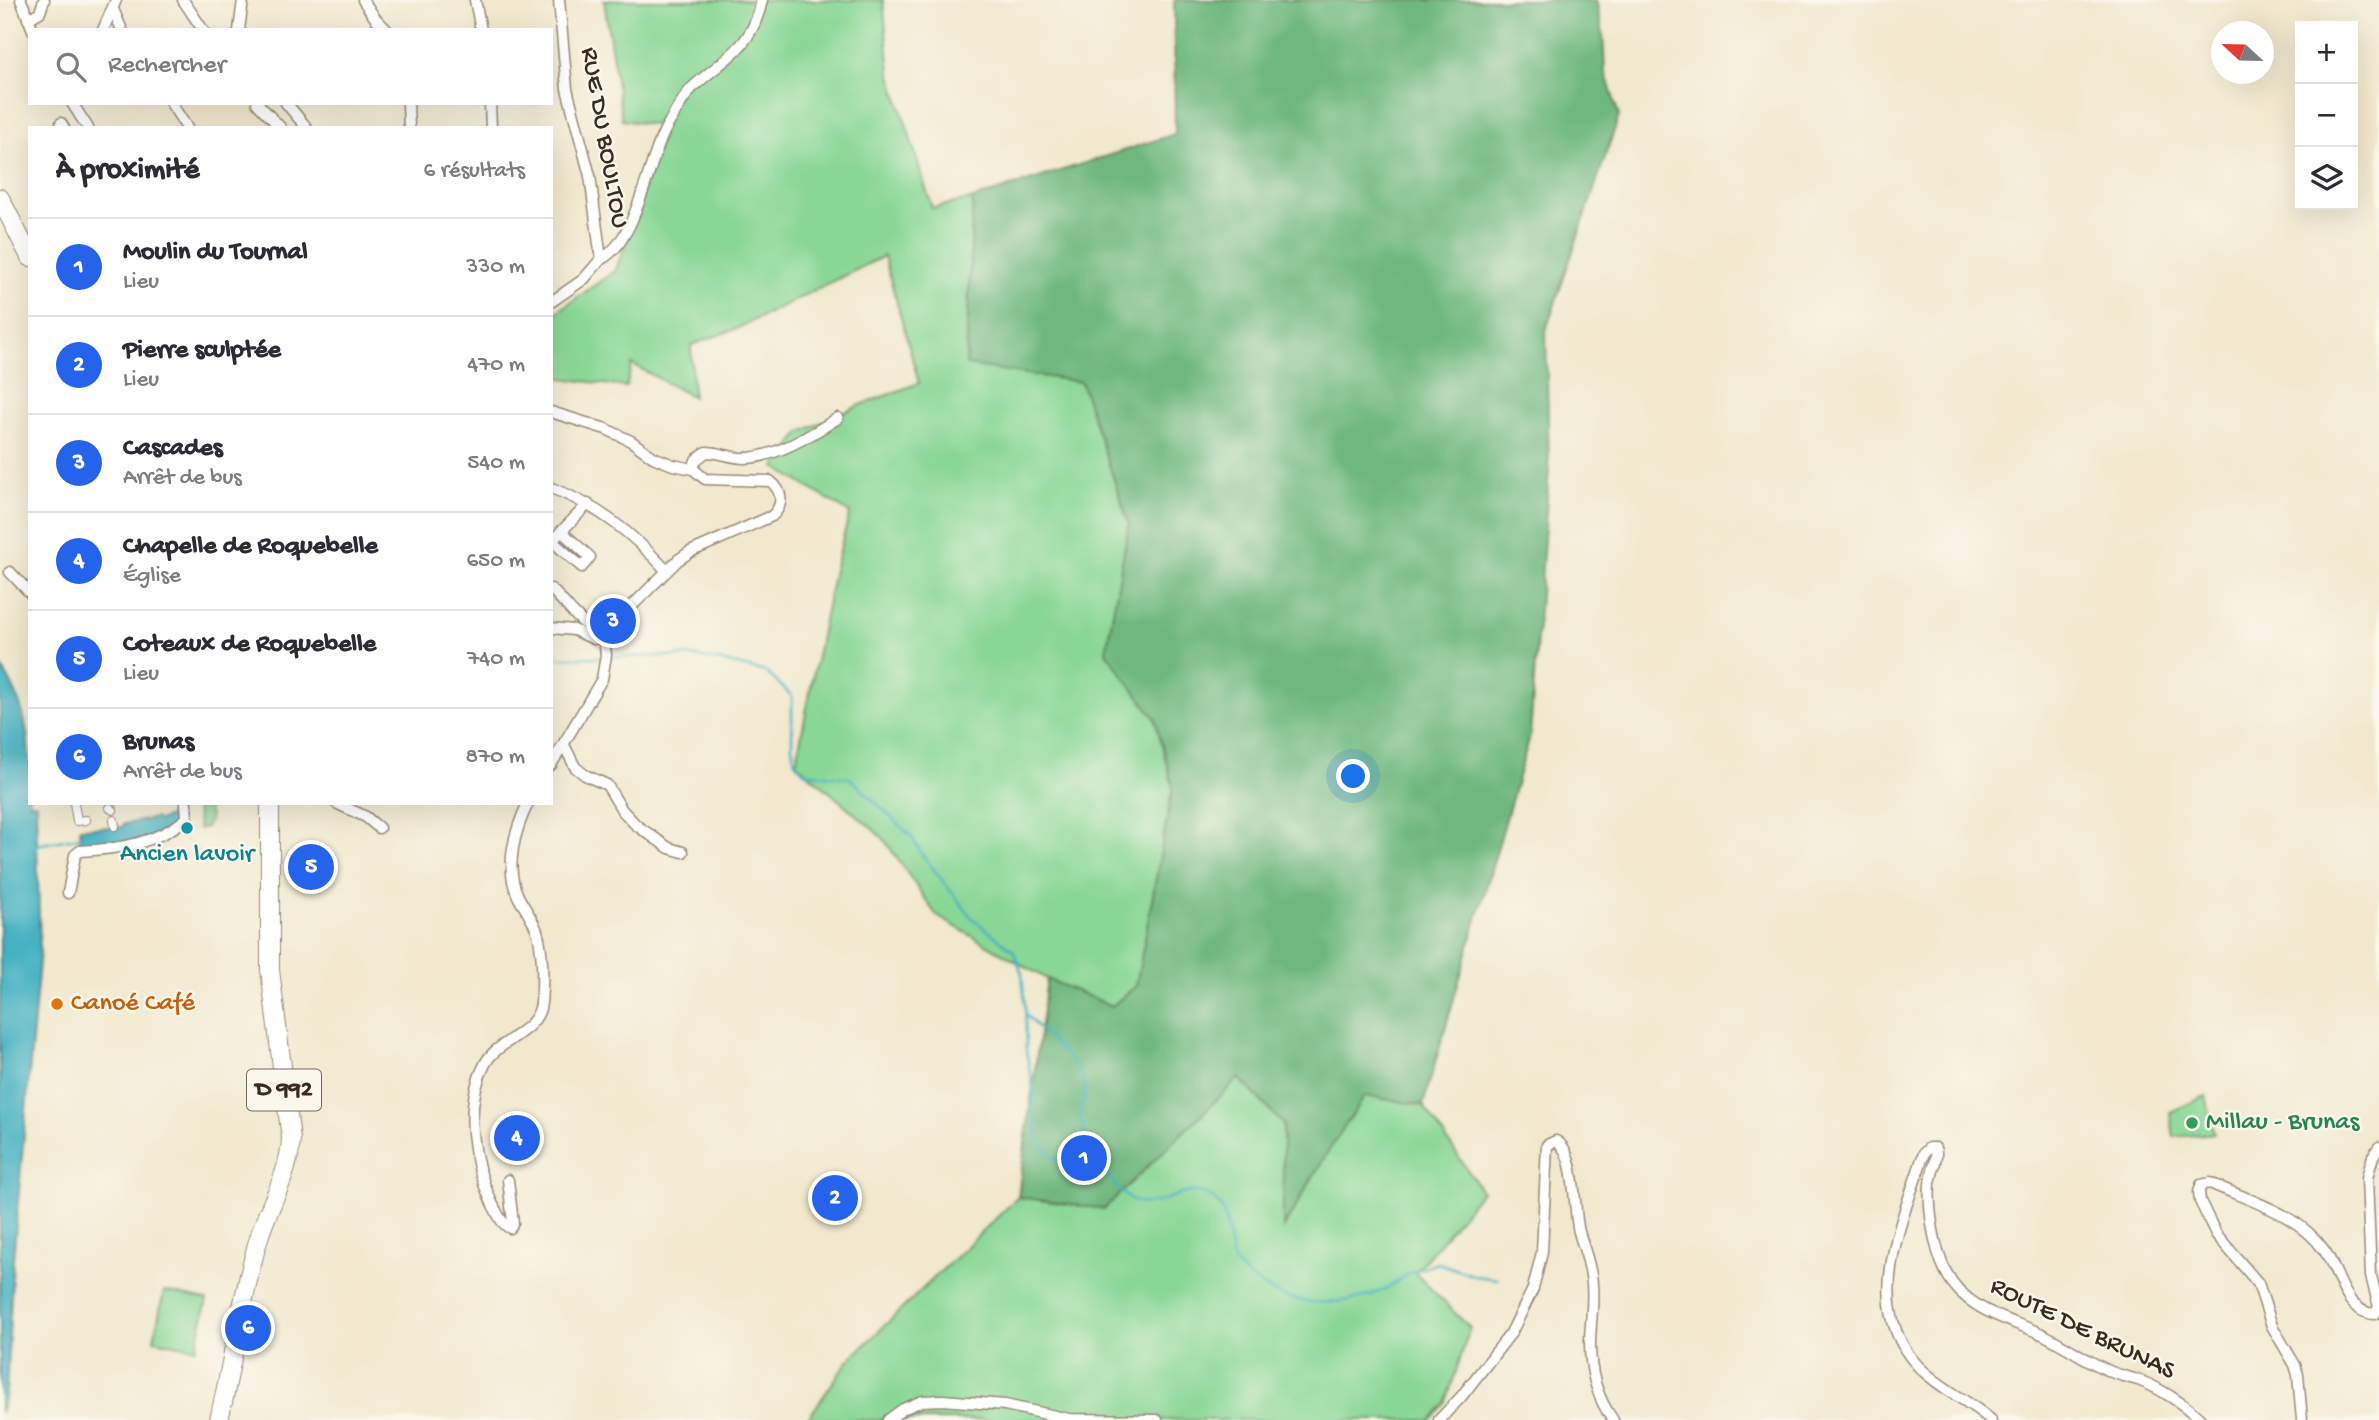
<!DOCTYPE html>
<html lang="fr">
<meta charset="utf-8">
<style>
:root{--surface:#fff;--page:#f7f7f7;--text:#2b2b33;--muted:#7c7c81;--line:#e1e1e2;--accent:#2563eb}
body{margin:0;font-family:"Gochi Hand",sans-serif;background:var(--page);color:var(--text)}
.controls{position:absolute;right:21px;top:21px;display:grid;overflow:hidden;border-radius:0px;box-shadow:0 7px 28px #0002}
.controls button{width:63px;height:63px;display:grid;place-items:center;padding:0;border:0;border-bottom:2px solid var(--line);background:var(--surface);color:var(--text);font:35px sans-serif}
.compass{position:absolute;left:2211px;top:21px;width:63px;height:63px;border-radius:50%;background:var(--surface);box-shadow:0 7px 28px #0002;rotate:292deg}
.you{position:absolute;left:1354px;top:777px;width:24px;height:24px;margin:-18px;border:5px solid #fff;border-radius:50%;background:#1a73e8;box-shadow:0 0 0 10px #1a73e833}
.badge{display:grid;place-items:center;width:46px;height:46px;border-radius:50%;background:var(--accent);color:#fff;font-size:23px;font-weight:700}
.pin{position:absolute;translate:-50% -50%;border:4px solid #fff;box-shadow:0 2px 7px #0006}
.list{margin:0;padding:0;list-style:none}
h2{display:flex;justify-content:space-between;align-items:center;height:91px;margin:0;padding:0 28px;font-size:30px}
h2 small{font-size:23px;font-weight:400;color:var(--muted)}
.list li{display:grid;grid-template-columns:46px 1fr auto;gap:21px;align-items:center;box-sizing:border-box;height:98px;padding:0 28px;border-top:2px solid var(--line)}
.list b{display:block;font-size:26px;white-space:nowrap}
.list p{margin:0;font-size:23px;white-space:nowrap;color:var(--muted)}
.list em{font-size:23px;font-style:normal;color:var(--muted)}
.icon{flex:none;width:38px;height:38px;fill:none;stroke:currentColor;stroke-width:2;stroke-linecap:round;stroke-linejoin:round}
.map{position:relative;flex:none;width:2379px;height:1420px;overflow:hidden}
.search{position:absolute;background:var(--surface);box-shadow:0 7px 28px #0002;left:28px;top:28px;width:525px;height:77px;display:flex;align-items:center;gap:18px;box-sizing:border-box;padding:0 24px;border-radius:0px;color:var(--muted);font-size:26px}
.panel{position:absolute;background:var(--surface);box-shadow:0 7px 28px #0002;left:28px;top:126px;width:525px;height:679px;border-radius:0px}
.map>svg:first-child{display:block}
</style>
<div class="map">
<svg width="2379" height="1420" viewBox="0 0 2379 1420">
<rect width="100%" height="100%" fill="#fbf7ec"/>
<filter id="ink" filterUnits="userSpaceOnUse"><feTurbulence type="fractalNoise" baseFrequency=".0143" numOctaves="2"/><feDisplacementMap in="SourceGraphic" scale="14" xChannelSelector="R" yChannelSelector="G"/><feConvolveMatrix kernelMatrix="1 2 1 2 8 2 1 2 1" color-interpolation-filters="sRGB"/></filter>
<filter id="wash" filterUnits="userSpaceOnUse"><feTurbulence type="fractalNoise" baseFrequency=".00686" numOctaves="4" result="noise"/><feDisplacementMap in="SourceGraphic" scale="28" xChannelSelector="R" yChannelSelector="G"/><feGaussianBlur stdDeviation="1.57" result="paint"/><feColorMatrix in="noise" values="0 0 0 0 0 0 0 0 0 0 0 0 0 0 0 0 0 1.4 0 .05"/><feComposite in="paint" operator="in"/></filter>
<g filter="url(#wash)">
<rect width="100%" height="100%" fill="#f1e8cd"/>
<g fill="#89d795" stroke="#62805a" stroke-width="2">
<polygon points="604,0 883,0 890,72 932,208 973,199 966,364 1081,382 1129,524 1106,652 1155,718 1173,787 1136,986 1112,1006 1047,979 937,916 883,838 796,763 834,570 850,513 775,467 801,432 858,406 919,383 884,256 738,328 691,345 693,397 632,364 626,387 554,377 551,373 551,316 616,270 665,126 622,120"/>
<polygon points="208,808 210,819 206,827 199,829 196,809"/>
<polygon points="1239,1077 1283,1124 1284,1227 1325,1156 1365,1096 1423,1105 1482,1191 1415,1273 1470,1328 1446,1402 1431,1420 807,1420 848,1361 1018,1197 1104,1209"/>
<polygon points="2206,1096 2214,1133 2174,1137 2170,1112"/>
<polygon points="164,1291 207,1300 196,1348 154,1340"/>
</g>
<polygon fill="#6eb87e" stroke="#54714e" stroke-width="2" points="1174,0 1596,0 1603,34 1605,71 1619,116 1546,330 1549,469 1530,736 1423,1105 1365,1096 1325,1156 1283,1228 1283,1124 1239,1078 1104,1209 1018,1197 1047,979 1112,1006 1136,986 1173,787 1155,718 1106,652 1129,524 1081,382 966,365 973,199 1175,134"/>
<g fill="#44b1c1" stroke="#406e70" stroke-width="2">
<path d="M 0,665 C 31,709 30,752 30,803 L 36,803 L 40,950 L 13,1260 L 6,1393 L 0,1413 Z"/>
<polygon points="172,814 177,823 150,839 81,847 80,828 122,827 124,824 155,818 159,821"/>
</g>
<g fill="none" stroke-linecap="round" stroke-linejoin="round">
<g stroke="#44b1c1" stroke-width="2.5">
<path d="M 610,657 L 692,656 L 720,661 L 766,672 L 792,696 L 792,747 L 795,762 L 804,772 L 850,778 L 912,837 L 920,852 L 972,918 L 1014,951 L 1022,974 L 1025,1005 L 1026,1050 L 1036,1104 L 1035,1126 L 1042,1146 L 1062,1164 L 1077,1170 L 1102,1170 C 1112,1180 1123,1198 1137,1202 C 1163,1210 1189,1179 1213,1198 C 1231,1212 1226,1244 1235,1263 C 1240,1272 1254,1280 1263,1286 C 1298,1309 1349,1306 1386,1289 C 1394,1285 1400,1278 1408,1274 C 1418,1270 1428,1266 1438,1263 L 1475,1276 L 1497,1279"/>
<polyline points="551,658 604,657"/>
<polyline points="36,845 81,837"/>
<polyline points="1026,1015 1079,1069 1085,1090 1080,1115 1085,1135 1102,1170"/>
</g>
</g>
</g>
<g filter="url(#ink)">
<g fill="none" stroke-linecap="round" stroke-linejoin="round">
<g stroke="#968976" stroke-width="10">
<g id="pedestrian">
<polyline points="74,803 77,821 86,820"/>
<polyline points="110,808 113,810"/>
<polyline points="114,820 115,826"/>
</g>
</g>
<g stroke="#968976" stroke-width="13">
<g id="minor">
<polyline points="21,0 33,30"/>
<polyline points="183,0 203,30"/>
<polyline points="363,0 375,18 387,30"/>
<polyline points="475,0 481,30"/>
<polyline points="113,9 122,30"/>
<polyline points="28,19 40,12 44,0"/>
<polyline points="103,30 116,0"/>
<polyline points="239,30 243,0"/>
<polyline points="72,103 88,128"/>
<polyline points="171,103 187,128"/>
<polyline points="257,103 281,128"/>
<polyline points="286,103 307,128"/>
<polyline points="408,103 409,128"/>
<polyline points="490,103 491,128"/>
<polyline points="61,123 64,128"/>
<path d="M 601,259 C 637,242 648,159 667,126 C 675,114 683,96 694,86 C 727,56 752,48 762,0"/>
<polyline points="551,302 584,279 601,259 590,176 567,89 559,0"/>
<path d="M 551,412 L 606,429 L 631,441 L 653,457 L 673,465 L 693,469 L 705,479 L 770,481 C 783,491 784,505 772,516 L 690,552 L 678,560 L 609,629 C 586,637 567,603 551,589"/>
<path d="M 693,469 L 696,460 L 706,452 C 719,452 731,458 744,458 C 775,458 813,434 838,418"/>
<path d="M 551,488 C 597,505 633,534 666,570"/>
<polyline points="561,531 590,557 582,567 552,541 588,504"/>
<polyline points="10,572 30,593"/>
<polyline points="551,628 574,630 594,639 597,631"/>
<polyline points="564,745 575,767 585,775 607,785 622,810 636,825 669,848 683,852"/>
<polyline points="551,765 602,679 606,655 603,631"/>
<polyline points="336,803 366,817 379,828"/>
<path d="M 68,893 L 75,855 L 80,851 C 119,849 156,844 187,818 L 186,803"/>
<path d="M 508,1180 L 513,1223 L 510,1228 C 501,1224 497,1212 492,1203 C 473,1163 463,1106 485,1064 C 498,1039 538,1033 541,1003 C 543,981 543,955 538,934 C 534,920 524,908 518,896 C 504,867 515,830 528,803"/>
<polyline points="888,1420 903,1409 922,1401 943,1400 1005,1405 1069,1419 1157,1420"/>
<path d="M 1439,1420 L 1461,1397 L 1511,1333 L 1533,1289 L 1542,1252 L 1547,1145 L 1556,1141 C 1577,1152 1573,1210 1579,1232 C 1584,1250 1591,1265 1592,1284 C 1594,1304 1590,1324 1590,1344 C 1590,1370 1597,1398 1613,1420"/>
<path d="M 1991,1420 C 1968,1400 1939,1388 1918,1366 C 1861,1306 1903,1220 1924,1153 L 1929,1148 L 1935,1148 C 1939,1158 1931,1173 1930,1184 C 1928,1209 1934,1249 1946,1272 C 1965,1310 2008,1319 2042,1334 C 2065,1345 2085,1360 2107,1370 C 2117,1375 2128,1377 2138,1380 C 2160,1388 2184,1404 2201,1420"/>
<path d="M 2302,1420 L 2298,1375 L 2295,1365 L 2272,1326 L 2258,1283 L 2216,1234 L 2200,1201 L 2199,1192 L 2201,1185 L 2210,1183 C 2250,1201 2298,1213 2324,1250 C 2340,1272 2343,1312 2375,1314 L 2379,1307 L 2371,1276 L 2367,1178 L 2373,1156 L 2379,1147"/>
</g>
</g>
<g stroke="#968976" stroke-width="20">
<g id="primary">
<polyline points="0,198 30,257"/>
<path d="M 219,1420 C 233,1361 241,1299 258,1241 C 268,1205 289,1177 291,1139 L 270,970 L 270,803"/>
</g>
</g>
<use href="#pedestrian" stroke="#fff" stroke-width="8"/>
<use href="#minor" stroke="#fff" stroke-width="10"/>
<use href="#primary" stroke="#fff" stroke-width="18"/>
</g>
</g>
<circle fill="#0f9aa8" stroke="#fbf7ec" stroke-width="2.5" cx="187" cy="828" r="7"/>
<circle fill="#e8710a" stroke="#fbf7ec" stroke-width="2.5" cx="57" cy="1004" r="7"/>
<circle fill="#2e9e5b" stroke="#fbf7ec" stroke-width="2.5" cx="2192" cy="1123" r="7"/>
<g text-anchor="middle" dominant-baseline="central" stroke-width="5" stroke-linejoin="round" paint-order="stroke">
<rect fill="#fbf7ec" stroke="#75685c" stroke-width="2" x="247" y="1069.5" width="74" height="41" rx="5"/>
<g font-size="24" font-weight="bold" fill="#3b2a1e">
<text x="284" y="1090">D 992</text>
</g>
<g font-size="26" fill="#3b2a1e" stroke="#fbf7ec">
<text transform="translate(603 138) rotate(80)">RUE DU BOULTOU</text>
<text transform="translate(2082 1330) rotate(26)">ROUTE DE BRUNAS</text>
</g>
<g font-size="26" fill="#0d838f" stroke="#fbf7ec">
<text x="187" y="855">Ancien lavoir</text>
</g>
<g font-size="26" fill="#c56008" stroke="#fbf7ec" text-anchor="start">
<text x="71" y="1004">Canoé Café</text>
</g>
<g font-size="26" fill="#27864d" stroke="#fbf7ec" text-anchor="start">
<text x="2206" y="1123">Millau - Brunas</text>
</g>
</g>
</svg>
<div class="controls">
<button>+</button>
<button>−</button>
<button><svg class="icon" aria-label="layers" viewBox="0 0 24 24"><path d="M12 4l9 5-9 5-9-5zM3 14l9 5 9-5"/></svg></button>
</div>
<svg class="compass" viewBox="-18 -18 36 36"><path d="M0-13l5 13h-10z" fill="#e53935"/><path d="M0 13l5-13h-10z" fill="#7c7c81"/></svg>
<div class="you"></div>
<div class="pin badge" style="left:1084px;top:1158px">1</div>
<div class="pin badge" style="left:835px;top:1198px">2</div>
<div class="pin badge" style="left:613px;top:621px">3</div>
<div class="pin badge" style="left:517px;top:1138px">4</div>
<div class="pin badge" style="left:311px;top:867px">5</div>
<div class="pin badge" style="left:248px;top:1328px">6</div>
<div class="search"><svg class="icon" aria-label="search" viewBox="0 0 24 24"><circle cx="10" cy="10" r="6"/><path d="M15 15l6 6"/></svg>Rechercher</div>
<section class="panel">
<h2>À proximité<small>6 résultats</small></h2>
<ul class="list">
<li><span class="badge">1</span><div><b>Moulin du Tournal</b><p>Lieu</p></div><em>330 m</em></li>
<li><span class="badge">2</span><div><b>Pierre sculptée</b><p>Lieu</p></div><em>470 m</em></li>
<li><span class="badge">3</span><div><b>Cascades</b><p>Arrêt de bus</p></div><em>540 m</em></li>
<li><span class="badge">4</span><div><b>Chapelle de Roquebelle</b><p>Église</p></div><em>650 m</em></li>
<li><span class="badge">5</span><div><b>Coteaux de Roquebelle</b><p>Lieu</p></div><em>740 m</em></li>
<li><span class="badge">6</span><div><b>Brunas</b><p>Arrêt de bus</p></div><em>870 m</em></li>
</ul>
</section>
</div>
